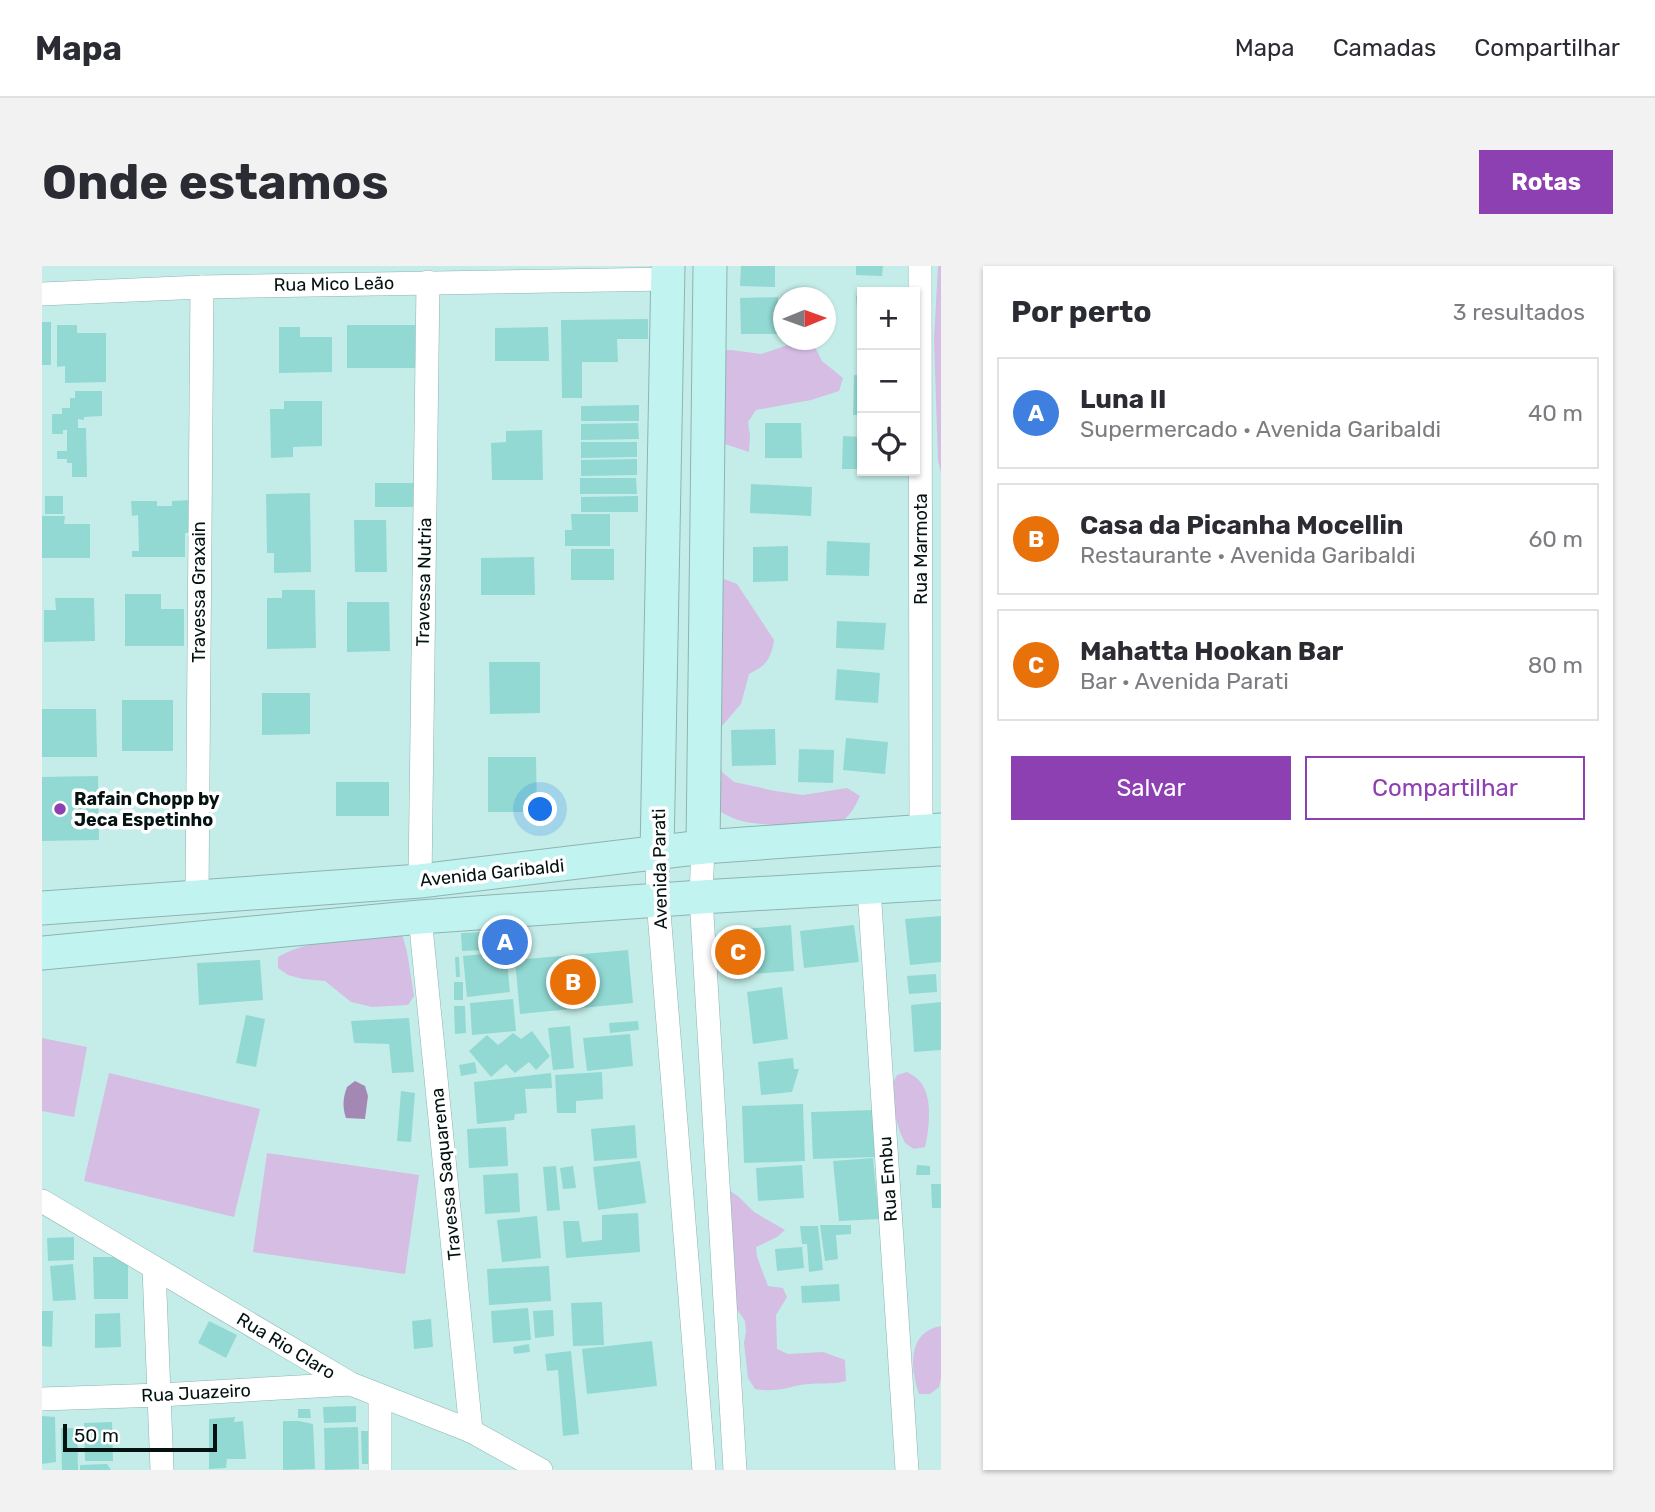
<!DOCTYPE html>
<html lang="pt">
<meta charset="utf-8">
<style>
:root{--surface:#fff;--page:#f2f2f3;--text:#2b2b33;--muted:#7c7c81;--line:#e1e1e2;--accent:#8d40b1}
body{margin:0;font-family:Rubik,sans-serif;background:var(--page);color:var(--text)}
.controls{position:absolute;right:21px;top:21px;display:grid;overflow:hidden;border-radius:0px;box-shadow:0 2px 5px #0004}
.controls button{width:63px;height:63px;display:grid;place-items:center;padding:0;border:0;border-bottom:2px solid var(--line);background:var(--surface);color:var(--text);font:35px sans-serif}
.compass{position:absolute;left:731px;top:21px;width:63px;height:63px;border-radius:50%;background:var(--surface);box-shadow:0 2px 5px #0004;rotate:89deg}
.scale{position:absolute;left:21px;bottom:18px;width:154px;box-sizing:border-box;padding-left:7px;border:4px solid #041211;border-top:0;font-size:19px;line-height:24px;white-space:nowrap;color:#041211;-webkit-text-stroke:5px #fff;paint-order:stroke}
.you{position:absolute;left:499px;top:544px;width:24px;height:24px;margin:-18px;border:5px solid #fff;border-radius:50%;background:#1a73e8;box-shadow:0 0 0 10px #1a73e833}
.badge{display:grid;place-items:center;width:46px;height:46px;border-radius:50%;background:var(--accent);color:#fff;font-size:23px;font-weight:700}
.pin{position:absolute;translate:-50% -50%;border:4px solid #fff;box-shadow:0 2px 7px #0006}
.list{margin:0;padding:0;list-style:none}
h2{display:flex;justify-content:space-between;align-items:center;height:91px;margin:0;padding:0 28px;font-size:30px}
h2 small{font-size:23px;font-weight:400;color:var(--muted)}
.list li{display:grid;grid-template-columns:46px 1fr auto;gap:21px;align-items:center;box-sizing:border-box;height:112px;margin:0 14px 14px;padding:0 14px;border:2px solid var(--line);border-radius:0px}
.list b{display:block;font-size:26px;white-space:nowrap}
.list p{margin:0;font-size:23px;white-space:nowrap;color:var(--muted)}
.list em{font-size:23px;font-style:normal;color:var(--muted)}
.actions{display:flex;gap:14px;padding:21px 28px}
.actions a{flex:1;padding:16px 0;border:2px solid var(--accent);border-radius:0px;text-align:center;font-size:24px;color:var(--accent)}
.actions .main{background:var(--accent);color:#fff}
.icon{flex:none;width:38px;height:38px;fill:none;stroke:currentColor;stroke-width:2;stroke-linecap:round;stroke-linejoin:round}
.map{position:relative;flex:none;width:899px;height:1204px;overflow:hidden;border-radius:0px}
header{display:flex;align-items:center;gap:42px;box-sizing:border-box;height:98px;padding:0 35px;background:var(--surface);border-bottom:2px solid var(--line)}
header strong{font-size:33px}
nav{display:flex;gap:38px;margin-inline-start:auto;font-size:24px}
.intro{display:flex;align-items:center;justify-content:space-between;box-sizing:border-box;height:168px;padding:0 42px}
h1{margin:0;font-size:49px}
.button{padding:18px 32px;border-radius:0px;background:var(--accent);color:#fff;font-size:24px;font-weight:700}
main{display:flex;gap:42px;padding:0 42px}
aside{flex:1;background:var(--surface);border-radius:0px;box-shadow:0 2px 5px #0004}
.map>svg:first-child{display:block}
</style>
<header>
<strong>Mapa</strong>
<nav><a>Mapa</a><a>Camadas</a><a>Compartilhar</a></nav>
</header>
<div class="intro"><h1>Onde estamos</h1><a class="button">Rotas</a></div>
<main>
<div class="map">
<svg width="899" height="1204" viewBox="0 0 899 1204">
<rect width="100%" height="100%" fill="#c4ede9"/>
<g fill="#d5bde3">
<polygon points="896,0 899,0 899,207 896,194 892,74"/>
<polygon points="761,77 774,83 780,95 801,112 797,125 769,134 714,144 706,156 708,170 707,186 677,176 674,85 689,84 719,88 746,79"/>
<path d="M 682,313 L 695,318 L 732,374 C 729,393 724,400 707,408 L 699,438 L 679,461 L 677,475 L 677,490 L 680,506 L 692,516 L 733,525 L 761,529 L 805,522 L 818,530 C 814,538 810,547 803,553 C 789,563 717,560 700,555 C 691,553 683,548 675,544 L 674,325 Z"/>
<path d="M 360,668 L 365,686 L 372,730 L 366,739 L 330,741 L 309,736 L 283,715 L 261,713 L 246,709 L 236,702 L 236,691 C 254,680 278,676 300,673 C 320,671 340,674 360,668 Z"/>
<polygon points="0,772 45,781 32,851 0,845"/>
<path d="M 865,806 C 872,810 879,814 882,822 C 890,837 887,865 883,881 L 872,883 L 863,877 L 858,866 L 851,843 L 850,819 L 855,809 Z"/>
<polygon points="67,807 218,843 192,951 42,915"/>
<polygon points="225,887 377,909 363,1008 211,986"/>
<path d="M 688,925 L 697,931 L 712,946 L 743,964 L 735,971 L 714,981 L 715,991 L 726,1020 L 741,1022 L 745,1031 L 734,1049 L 735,1083 L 746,1088 L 781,1086 L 803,1094 L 804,1115 C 789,1119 774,1116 758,1119 C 741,1123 731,1126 713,1123 L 706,1112 L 702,1077 L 704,1066 L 703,1055 L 691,1037 Z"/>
<path d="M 899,1060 L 899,1112 L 897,1121 L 888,1128 L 877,1128 C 868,1102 865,1066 899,1060 Z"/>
</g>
<path fill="#a488b4" d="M 313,815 L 323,820 L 326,830 L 323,853 L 304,852 C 300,840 301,832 305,821 Z"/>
<g fill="#92d9d3">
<polygon points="699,0 733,0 733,21 698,20"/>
<polygon points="814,0 841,0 840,10 814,9"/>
<polygon points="820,29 820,83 818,83 814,30"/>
<polygon points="736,31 736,68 699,68 698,32"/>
<polygon points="606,53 606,73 575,73 576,96 540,96 540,132 520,132 519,54"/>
<rect x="0" y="56" width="9" height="43"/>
<polygon points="15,59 35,59 35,67 64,67 64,116 23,117 23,100 15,101"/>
<rect x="305" y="59" width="68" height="43"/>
<polygon points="237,61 258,61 258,71 290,71 290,106 237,107"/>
<polygon points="506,61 507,95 453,95 453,62"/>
<polygon points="812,109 820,109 820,149 811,149"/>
<polygon points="33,125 60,125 60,150 42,151 42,154 36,153 36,162 44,162 45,211 30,211 30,197 25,197 25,193 15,193 15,185 25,185 25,164 21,164 21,168 10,168 10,148 20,148 20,142 28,142 28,132 33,132"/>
<polygon points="242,135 280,135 280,180 251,181 251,191 229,192 228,143 242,143"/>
<polygon points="597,139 597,155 539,155 539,140"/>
<polygon points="596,157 597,173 539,174 539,158"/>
<polygon points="723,157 759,157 760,192 723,192"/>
<polygon points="500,164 501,214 450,214 449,177 464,176 464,165"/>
<polygon points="801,170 820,171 820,203 800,203"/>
<polygon points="539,176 595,176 595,191 539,192"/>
<polygon points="595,193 595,209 539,210 539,194"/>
<polygon points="538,212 594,212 595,228 538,228"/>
<rect x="333" y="217" width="43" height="24"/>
<polygon points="709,218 770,221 769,250 708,247"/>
<polygon points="268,227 269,306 232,307 232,287 225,287 224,228"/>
<rect x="3" y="230" width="18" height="18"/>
<polygon points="596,230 596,246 539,246 539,231"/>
<polygon points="149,234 149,267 143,267 143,291 90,291 90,285 97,285 96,249 90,250 89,235 115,235 115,240 130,240 130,235"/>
<polygon points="529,248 568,248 568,280 523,280 523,264 530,264"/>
<polygon points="0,250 23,250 22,258 48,258 48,292 0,292"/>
<polygon points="312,254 344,254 345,306 313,306"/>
<polygon points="785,275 828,277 827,310 784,309"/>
<polygon points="746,280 746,315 711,316 711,281"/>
<rect x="529" y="283" width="43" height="31"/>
<polygon points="492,291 493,329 439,329 439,292"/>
<polygon points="240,324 273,324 274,382 225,383 225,332 240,332"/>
<polygon points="83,328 119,328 119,343 142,343 142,380 83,380"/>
<polygon points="13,332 52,332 53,375 2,376 2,344 14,344"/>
<polygon points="305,336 347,336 348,385 305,386"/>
<polygon points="795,355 844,357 842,384 794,382"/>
<polygon points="447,396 498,396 498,447 448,448"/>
<polygon points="795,403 838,407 836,437 793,434"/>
<polygon points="220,427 268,427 268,468 220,469"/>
<rect x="80" y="434" width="51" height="51"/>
<polygon points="0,443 54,443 55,491 0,491"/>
<polygon points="733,463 734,499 690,500 689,464"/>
<polygon points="804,472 846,476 843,508 801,504"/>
<polygon points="757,483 792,484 791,517 756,516"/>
<polygon points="446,491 494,491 495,546 446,546"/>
<polygon points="56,510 57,574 0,575 0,511"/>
<rect x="294" y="516" width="53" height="34"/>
<polygon points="899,650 899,696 868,699 863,653"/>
<polygon points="749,659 752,705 695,709 692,664"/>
<polygon points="812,659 817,696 762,702 758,665"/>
<polygon points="470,665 470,683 420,685 419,667"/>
<polygon points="586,684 591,737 478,748 473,694"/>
<polygon points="464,686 468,726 425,731 421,690"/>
<polygon points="413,691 417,691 418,711 414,711"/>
<polygon points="218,694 221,734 157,739 155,697"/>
<polygon points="894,708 895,726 867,728 865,710"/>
<rect x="412" y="716" width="9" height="18"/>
<polygon points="740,721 746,773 711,778 705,726"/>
<polygon points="471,733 474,765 430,769 428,737"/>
<polygon points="899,736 899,784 872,786 869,739"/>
<polygon points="412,740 423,740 424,767 413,768"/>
<polygon points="204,749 223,753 214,801 194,797"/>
<polygon points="367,752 372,806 350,807 347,778 312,777 309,755"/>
<polygon points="596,755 597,764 568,767 567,757"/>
<polygon points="528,760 532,802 511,804 506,762"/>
<polygon points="490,765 508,790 494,804 487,796 473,807 464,798 449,811 427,785 445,769 456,779 471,767 479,773"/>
<polygon points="588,768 591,800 545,805 541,772"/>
<polygon points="751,792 752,803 757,803 750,826 719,829 716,796"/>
<polygon points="433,796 435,807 419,810 417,799"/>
<polygon points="560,806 561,833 534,835 534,847 515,847 513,809"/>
<polygon points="509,807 510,822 483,823 485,847 473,848 472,854 435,858 432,816"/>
<polygon points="359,825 373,827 369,876 355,875"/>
<polygon points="761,838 763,895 702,897 700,840"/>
<polygon points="834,844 835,891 771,893 769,846"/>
<polygon points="593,859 595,892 552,895 549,863"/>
<polygon points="464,861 466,900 427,902 425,863"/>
<polygon points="831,892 837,953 797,955 791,895"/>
<polygon points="598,895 604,937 556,944 551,901"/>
<polygon points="760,899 762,932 716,935 714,902"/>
<polygon points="875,899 888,900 888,909 874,909"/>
<polygon points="514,900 518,944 505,945 501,901"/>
<polygon points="531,900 534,922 521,923 518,902"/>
<polygon points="476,907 478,946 443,948 441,909"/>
<polygon points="889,918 899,918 899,942 890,942"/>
<polygon points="596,947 598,986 524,992 521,955 537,955 540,976 560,974 560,949"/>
<polygon points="495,950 499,992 460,996 455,954"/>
<polygon points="778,959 809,959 809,968 794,969 796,993 783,995"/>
<polygon points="758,960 776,960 781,1004 767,1006 765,978 760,978"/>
<polygon points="32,971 32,994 6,995 5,972"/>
<polygon points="760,981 762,1002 735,1005 733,983"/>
<polygon points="51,991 86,991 86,1033 52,1033"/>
<polygon points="31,998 34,1034 11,1035 8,1000"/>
<polygon points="507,1000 509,1035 447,1039 445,1003"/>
<polygon points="797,1018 798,1035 760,1037 759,1020"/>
<polygon points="560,1036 562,1079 531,1080 529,1037"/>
<polygon points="486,1042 489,1074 451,1077 449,1045"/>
<polygon points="511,1044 512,1070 493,1072 491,1045"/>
<polygon points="0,1045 11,1045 10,1081 0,1080"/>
<polygon points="78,1047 79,1081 53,1082 53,1048"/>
<polygon points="389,1053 391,1081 372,1083 370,1055"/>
<polygon points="167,1055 195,1069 184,1092 156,1077"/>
<polygon points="610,1075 615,1120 545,1128 540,1083"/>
<polygon points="487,1078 488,1086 472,1088 471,1081"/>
<polygon points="529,1085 537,1168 521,1170 516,1104 505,1105 503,1088"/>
<polygon points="314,1140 314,1156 282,1157 281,1141"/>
<polygon points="256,1143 268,1143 269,1152 256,1152"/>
<polygon points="0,1150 13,1151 14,1196 0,1198"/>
<polygon points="193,1151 192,1156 201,1155 204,1193 185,1193 184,1202 167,1203 167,1153"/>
<polygon points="241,1155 257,1155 271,1158 273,1203 241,1204"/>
<polygon points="70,1156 71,1195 43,1195 42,1157"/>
<polygon points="316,1161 317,1203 283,1204 282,1162"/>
<polygon points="19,1162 35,1162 36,1204 20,1204"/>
<polygon points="319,1165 332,1165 332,1183 326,1184 327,1198 320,1198"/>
<polygon points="65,1198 69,1204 38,1204 38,1199"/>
</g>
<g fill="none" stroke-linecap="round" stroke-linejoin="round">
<g stroke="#8db4b0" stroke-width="24">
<g id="street">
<polyline points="878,0 879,566"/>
<polyline points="0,28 160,21 626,13"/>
<polyline points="661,581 659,631 693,1204"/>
<polyline points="615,588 616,634 662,1204"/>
<polyline points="378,615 386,16"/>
<polyline points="827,623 865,1204"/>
<polyline points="155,630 160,21"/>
<polyline points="378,651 429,1165"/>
<polyline points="0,935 309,1118 429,1165 499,1204"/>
<polyline points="112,1002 120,1204"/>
<polyline points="338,1130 338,1204"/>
<polyline points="0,1133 118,1129 309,1118"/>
</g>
</g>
<g stroke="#8db4b0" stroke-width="35">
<g id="secondary">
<polyline points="661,581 668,0"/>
<polyline points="615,588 626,0"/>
<polyline points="0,642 378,615 661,581 899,564"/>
<polyline points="0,687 378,651 659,631 899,617"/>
</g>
</g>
<use href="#street" stroke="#fff" stroke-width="23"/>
<use href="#secondary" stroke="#c1f3f1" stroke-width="33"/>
</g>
<circle fill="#8d40b1" stroke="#fff" stroke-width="2.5" cx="18" cy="543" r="7"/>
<g text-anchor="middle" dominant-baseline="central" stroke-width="7" stroke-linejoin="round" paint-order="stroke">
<g font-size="18" fill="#041211" stroke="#fff">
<text transform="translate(292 18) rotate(-1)">Rua Mico Leão</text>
<text transform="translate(879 283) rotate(-90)">Rua Marmota</text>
<text transform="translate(382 316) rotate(-89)">Travessa Nutria</text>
<text transform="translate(157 326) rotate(-90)">Travessa Graxain</text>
<text transform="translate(618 603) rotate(-91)">Avenida Parati</text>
<text transform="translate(450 607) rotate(-6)">Avenida Garibaldi</text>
<text transform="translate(404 908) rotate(-96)">Travessa Saquarema</text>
<text transform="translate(846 913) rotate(-94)">Rua Embu</text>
<text transform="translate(244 1080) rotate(31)">Rua Rio Claro</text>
<text transform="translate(154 1127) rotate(-3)">Rua Juazeiro</text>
</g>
<g font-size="18" font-weight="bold" fill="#041211" stroke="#fff" text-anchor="start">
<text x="32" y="533">Rafain Chopp by<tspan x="32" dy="21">Jeca Espetinho</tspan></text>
</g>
</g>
</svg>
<div class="controls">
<button>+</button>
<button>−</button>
<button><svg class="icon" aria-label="locate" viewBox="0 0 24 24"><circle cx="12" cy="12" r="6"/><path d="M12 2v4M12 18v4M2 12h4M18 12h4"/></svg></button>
</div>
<svg class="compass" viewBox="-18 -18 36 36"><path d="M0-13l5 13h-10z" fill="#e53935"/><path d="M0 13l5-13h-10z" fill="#7c7c81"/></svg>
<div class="scale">50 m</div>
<div class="you"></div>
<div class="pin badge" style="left:463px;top:676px;background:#3f7fe0">A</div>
<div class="pin badge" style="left:531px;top:716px;background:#e8710a">B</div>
<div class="pin badge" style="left:696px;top:686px;background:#e8710a">C</div>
</div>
<aside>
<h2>Por perto<small>3 resultados</small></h2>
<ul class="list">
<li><span class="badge" style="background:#3f7fe0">A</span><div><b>Luna II</b><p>Supermercado · Avenida Garibaldi</p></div><em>40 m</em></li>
<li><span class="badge" style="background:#e8710a">B</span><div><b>Casa da Picanha Mocellin</b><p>Restaurante · Avenida Garibaldi</p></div><em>60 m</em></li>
<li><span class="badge" style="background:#e8710a">C</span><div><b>Mahatta Hookan Bar</b><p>Bar · Avenida Parati</p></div><em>80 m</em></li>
</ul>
<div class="actions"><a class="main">Salvar</a><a>Compartilhar</a></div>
</aside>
</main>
